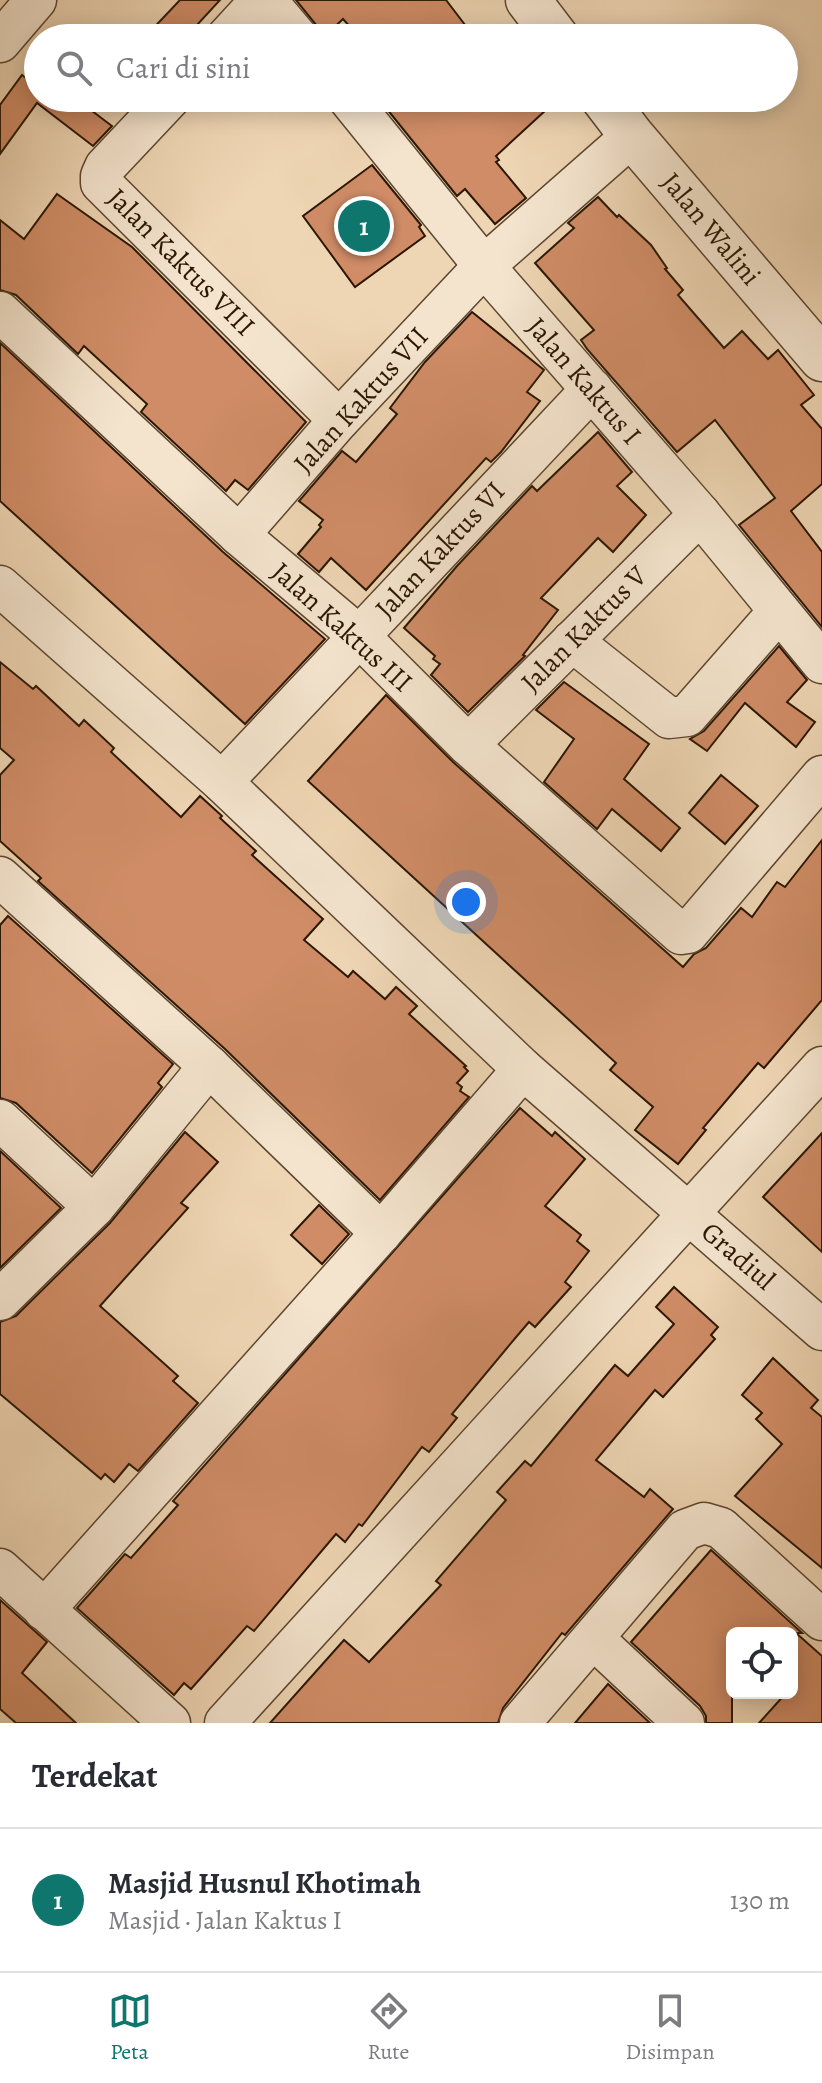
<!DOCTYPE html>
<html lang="id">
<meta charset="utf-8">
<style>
:root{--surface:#fff;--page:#f2f2f3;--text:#2b2b33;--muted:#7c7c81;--line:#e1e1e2;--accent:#0f766e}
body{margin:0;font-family:Alegreya,serif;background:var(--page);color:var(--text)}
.controls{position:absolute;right:24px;bottom:24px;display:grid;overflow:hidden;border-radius:12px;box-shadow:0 4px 20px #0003}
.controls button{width:72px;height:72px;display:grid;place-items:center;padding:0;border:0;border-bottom:2px solid var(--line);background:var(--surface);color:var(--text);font:40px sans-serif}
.you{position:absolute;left:466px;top:902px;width:28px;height:28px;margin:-20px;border:6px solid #fff;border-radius:50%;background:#1a73e8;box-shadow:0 0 0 12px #1a73e833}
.badge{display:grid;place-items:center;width:52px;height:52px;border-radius:50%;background:var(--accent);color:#fff;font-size:26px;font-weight:700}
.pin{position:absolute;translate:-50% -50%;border:4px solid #fff;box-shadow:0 2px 8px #0006}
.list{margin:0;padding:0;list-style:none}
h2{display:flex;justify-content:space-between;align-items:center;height:104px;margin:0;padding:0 32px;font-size:34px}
h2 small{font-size:26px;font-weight:400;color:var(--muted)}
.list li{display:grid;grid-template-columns:52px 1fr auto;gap:24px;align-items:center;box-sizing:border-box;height:144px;padding:0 32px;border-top:2px solid var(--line)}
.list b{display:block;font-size:30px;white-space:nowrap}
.list p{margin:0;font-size:26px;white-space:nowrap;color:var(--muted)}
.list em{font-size:26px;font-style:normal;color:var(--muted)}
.icon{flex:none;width:44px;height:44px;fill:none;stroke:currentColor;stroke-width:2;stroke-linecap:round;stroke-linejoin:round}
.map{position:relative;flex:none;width:822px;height:1723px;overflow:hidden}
.search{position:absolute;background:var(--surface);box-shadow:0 4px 20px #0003;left:24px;right:24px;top:24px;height:88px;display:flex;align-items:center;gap:20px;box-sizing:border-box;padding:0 28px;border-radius:44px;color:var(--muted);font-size:30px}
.sheet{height:248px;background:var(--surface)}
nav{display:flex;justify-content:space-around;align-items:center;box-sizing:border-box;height:112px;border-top:2px solid var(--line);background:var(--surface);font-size:22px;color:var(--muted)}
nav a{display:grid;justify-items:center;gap:4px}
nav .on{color:var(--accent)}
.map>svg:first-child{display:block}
</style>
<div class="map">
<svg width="822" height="1723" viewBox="0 0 822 1723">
<rect width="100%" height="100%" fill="#eed5b3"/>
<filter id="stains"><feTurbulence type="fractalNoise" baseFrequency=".0025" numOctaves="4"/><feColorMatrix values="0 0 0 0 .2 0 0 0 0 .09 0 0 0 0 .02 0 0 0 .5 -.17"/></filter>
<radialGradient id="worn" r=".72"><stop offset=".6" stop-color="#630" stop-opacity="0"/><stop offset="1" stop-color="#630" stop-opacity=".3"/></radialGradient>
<g fill="#cf8c66" stroke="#2b1703" stroke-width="2">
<polygon points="180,0 220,0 185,38 144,38"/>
<polygon points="296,0 446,0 475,38 360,38 343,19 325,36"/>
<polygon points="22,75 38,87 38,98 75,98 112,126 93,146 37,103 0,154 0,105"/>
<polygon points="378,98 559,98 496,156 499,160 496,162 526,198 495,224 465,189 457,196"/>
<polygon points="372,165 421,225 419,227 425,236 355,287 303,216"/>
<polygon points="57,194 132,247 306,422 248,490 235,480 226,491 141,412 147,404 84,346 78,354 16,295 0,290 0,220 24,239"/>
<polygon points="598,197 617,217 619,215 651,245 667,268 665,269 683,290 678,295 724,348 742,331 768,359 778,350 814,395 801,405 822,429 822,484 791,511 822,552 822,627 739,525 775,498 715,420 677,452 587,349 581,340 594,330 535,263 574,228 568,223"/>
<polygon points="472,312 544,370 527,392 540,401 501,452 491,462 486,458 366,590 331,558 319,572 298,554 321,527 319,525 323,520 299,501 342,451 356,462 397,414 390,408 425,362"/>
<polygon points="0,343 223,552 325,639 245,724 0,501"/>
<polygon points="598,432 632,472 617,486 646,515 613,552 598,538 541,598 558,610 523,655 525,656 468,712 431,675 440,664 433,659 435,656 404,628 457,566 532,486 537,491"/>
<polygon points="779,646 807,680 787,702 815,722 796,747 745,703 707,751 690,739 704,731"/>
<polygon points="0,662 33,689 36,686 79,726 84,720 114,748 111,752 181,817 200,796 222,816 220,818 256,851 252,855 323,919 304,940 348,977 353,971 385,999 396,987 417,1006 409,1014 466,1066 464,1067 468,1071 457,1083 462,1087 460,1091 469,1097 380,1200 225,1049 38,881 41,878 0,841 0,775 14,760 0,748"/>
<polygon points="564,682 649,744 624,779 680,828 661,851 612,809 597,829 544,782 574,739 536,710"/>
<polygon points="386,695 453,762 683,967 694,954 706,948 741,908 752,917 777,882 785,887 822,840 822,1000 764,1068 758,1063 703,1128 706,1130 678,1164 635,1130 653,1107 610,1070 616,1063 308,781"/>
<polygon points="721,775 758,806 725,844 689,813"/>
<polygon points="8,916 173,1064 158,1083 162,1087 92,1173 16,1103 0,1098 0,925"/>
<polygon points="520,1108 552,1136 555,1132 585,1159 545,1206 581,1235 577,1241 589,1251 565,1282 571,1287 535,1327 529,1322 517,1336 452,1414 457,1418 429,1452 422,1447 362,1526 359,1524 345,1542 336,1534 254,1631 247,1626 191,1689 184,1683 174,1695 77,1608 125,1554 131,1558 178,1505 173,1501"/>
<polygon points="185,1132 218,1162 181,1203 188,1208 100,1306 178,1376 173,1381 198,1403 138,1471 129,1464 114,1482 105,1474 101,1479 0,1394 0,1322 16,1316 110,1223"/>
<polygon points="822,1133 822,1252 763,1197"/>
<polygon points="0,1151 61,1208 0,1268"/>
<polygon points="319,1205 349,1234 322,1264 291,1235"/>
<polygon points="674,1287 718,1327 711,1335 715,1339 663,1397 655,1390 596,1460 644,1497 650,1489 673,1509 565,1635 562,1633 503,1708 498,1723 270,1723 344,1640 369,1662 441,1585 436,1581 506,1500 497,1492 525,1461 531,1466 615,1365 628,1376 674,1324 656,1307"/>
<polygon points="773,1358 818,1400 811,1408 822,1417 822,1568 735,1496 782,1444 756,1419 762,1413 742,1395"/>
<polygon points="711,1550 802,1633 796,1633 822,1656 822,1723 759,1723 786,1693 792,1693 792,1633 732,1633 732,1723 706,1723 706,1716 700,1706 631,1642"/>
<polygon points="0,1600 47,1642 22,1673 76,1723 16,1723 0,1709"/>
<polygon points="608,1684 650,1723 575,1723"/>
</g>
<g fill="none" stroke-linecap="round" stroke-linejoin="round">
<g stroke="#5c462f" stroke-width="43">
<g id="minor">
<polyline points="266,0 298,38"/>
<polyline points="226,38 261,0"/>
<polyline points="0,42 36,0"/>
<polyline points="170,98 105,167 101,176 101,183 339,420"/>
<polyline points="348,98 484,266 700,514 822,663"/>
<polyline points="0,312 239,535 359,636 468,745 681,934 688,933 822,776"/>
<polyline points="239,535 339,420 484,266 632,136"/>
<polyline points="0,586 222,782 523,1069 822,1330"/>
<polyline points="572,641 669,718 687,716 779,611"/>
<polyline points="468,745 700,514"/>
<polyline points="222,782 592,389"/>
<polyline points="0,877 209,1066 381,1233"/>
<polyline points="0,1120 94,1207"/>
<polyline points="0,1300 94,1207 209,1066"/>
<polyline points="0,1569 170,1723"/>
<polyline points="44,1610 381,1233 523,1069"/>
<polyline points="594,1639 684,1723"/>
<polyline points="225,1723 822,1067"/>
<polyline points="520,1723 685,1530 704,1523 721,1528 822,1620"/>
</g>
</g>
<g stroke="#5c462f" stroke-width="47">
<g id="tertiary">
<polyline points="528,0 557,38"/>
<polyline points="603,98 632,136 822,359"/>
</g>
</g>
<use href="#minor" stroke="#f4e4ce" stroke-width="40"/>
<use href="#tertiary" stroke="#f4e4ce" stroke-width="44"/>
</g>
<g text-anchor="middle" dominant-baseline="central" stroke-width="8" stroke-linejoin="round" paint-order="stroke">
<g font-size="28" fill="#2b1703" stroke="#f4e4ce">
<text transform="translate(711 229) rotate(50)">Jalan Walini</text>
<text transform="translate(181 262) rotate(45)">Jalan Kaktus VIII</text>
<text transform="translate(584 381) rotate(49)">Jalan Kaktus I</text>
<text transform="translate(361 400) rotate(-48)">Jalan Kaktus VII</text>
<text transform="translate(440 550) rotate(-47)">Jalan Kaktus VI</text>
<text transform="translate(342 627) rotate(42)">Jalan Kaktus III</text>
<text transform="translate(584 629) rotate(-45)">Jalan Kaktus V</text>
<text transform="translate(738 1256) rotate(41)">Gradiul</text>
</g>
</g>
<rect width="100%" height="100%" filter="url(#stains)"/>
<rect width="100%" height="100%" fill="url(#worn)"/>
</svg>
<div class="controls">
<button><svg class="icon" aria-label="locate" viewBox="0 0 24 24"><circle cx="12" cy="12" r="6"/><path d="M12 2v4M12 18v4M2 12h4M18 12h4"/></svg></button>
</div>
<div class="you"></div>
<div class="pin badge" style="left:364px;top:226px">1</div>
<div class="search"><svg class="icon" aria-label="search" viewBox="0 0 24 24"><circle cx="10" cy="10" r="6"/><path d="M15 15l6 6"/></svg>Cari di sini</div>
</div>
<section class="sheet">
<h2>Terdekat<small></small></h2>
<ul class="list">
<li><span class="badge">1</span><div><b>Masjid Husnul Khotimah</b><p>Masjid · Jalan Kaktus I</p></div><em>130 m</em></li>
</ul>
</section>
<nav>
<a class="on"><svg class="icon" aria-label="map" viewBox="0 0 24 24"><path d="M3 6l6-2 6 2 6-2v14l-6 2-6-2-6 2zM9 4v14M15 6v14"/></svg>Peta</a>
<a><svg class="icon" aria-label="directions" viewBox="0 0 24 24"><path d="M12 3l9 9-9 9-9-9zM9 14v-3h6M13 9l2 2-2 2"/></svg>Rute</a>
<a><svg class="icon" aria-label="saved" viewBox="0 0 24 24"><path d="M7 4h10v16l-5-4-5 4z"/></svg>Disimpan</a>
</nav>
